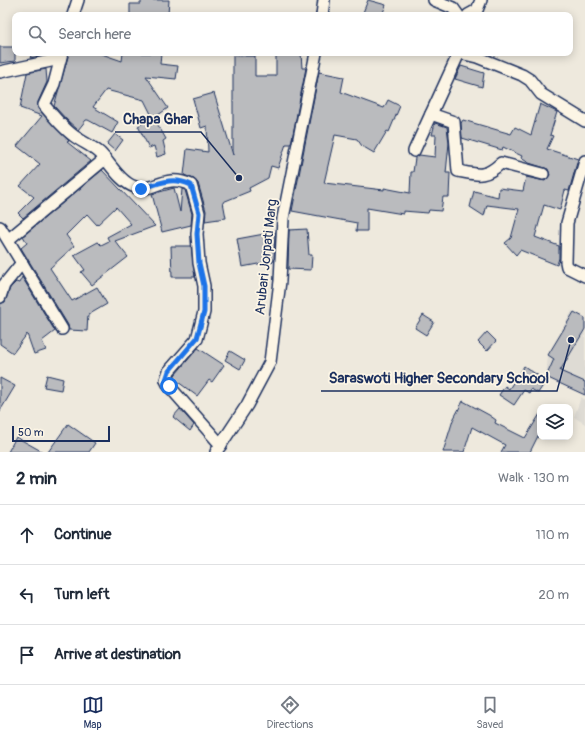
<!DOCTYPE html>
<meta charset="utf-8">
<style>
:root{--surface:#fff;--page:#f2f2f3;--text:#1f2937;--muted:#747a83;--line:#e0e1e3;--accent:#1b2f5e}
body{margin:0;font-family:Pangolin,sans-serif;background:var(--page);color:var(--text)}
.controls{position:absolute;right:12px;bottom:12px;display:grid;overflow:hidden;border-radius:8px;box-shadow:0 2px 10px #0003}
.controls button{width:36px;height:36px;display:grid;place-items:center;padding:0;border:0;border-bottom:1px solid var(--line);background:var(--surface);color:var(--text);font:20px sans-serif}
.scale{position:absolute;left:12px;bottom:10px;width:98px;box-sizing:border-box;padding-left:4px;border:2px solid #1b2f5e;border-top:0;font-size:11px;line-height:14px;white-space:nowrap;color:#1b2f5e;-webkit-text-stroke:3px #fcf5e5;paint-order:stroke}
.stop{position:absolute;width:12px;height:12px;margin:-9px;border:3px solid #1a73e8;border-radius:50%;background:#fff}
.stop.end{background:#1a73e8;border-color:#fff;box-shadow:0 1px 4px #0008}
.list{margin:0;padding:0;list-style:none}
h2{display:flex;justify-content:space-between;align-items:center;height:52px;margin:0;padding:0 16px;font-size:17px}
h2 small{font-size:13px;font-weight:400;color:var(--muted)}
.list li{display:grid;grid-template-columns:26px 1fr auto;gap:12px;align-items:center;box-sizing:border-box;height:60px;padding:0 16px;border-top:1px solid var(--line)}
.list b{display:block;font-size:15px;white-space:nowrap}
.list em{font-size:13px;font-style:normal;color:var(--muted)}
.icon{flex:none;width:22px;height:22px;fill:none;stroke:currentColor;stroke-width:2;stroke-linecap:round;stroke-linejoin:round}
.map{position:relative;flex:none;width:585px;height:452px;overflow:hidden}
.search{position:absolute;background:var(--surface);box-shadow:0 2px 10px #0003;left:12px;right:12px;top:12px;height:44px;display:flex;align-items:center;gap:10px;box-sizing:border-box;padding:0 14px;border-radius:8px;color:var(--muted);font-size:15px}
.sheet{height:232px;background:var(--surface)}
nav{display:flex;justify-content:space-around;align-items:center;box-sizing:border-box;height:56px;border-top:1px solid var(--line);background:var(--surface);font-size:11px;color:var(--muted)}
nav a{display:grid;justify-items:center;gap:2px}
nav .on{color:var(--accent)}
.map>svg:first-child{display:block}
</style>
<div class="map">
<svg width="585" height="452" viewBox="0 0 585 452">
<rect width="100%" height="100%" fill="#eee9dd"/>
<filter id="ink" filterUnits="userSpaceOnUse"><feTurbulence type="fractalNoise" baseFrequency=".025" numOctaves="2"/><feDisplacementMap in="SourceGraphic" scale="8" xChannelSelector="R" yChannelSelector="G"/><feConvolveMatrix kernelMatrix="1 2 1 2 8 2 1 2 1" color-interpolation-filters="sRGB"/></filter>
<g filter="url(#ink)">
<g fill="#dedbd4">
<polygon points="572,311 585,318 585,395 546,377 548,355"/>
<polygon points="581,397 585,400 585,424 574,417"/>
</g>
<g fill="#babbbe" stroke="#1b2f5e">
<polygon points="141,0 169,0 168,15 130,15 130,4 141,4"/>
<polygon points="368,0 386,5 382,15 362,15"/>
<polygon points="0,47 15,47 15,61 0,63"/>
<polygon points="32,53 44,53 45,55 30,58"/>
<polygon points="69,53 99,53 122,61 123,53 161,53 160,64 178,66 176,79 146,76 168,108 154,118 166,139 163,141 166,154 157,157 154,146 149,148 138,126 153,118 144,100 106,90 93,107 118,122 112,133 88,120 86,120 78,130 67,120 54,106"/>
<polygon points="276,53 301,53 302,68 306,68 291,144 286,144 278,168 271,166 268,178 249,188 250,191 223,202 226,218 205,221 206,211 198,183 194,179 184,175 187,149 208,152 207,126 201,128 193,99 214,93 233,155 233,56 255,56 255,76 276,76"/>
<polygon points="461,66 484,73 482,87 455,79"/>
<polygon points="46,69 47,82 38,102 38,109 69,141 67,142 91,161 23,218 18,213 34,197 20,186 40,164 17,146 42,116 20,108 27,73"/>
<polygon points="319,72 344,77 341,92 346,94 384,108 388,100 400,106 389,132 387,131 374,153 362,146 357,139 335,135 324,183 384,190 384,188 410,193 411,172 413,172 415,158 419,155 435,157 436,135 432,135 435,123 447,127 449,143 446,173 450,173 449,197 443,197 441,211 429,210 428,213 403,211 403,214 367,208 367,231 356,231 357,223 292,211"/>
<polygon points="540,104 557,112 550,135 553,136 547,149 578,159 569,191 565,190 560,210 544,205 535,237 559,246 559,258 557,265 520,250 516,255 505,243 511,238 519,209 487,205 484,216 470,207 474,191 498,197 499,188 523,191 526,177 545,181 550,175 548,169 529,163 521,158 522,156 503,147 502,150 462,138 461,123 463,120 511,134 515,127 531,135"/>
<polygon points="115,134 123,140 115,151 107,144"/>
<polygon points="102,170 155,226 115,241 128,257 92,285 81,272 85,270 74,255 98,242 101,245 109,241 107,237 131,224 116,207 97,225 87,214 66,235 74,246 50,268 72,301 97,287 107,304 88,315 87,331 69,330 68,325 21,248 27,243 23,236"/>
<polygon points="174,188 180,212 182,189 185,190 192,214 191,225 162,232 152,194"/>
<polygon points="307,229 309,255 312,255 311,270 288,269 289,230"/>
<polygon points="275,232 274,261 242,267 237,239"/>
<polygon points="171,246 191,246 195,277 172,277"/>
<polygon points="22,277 55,331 42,341 46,350 34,354 27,334 13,353 0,344 0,304 5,302 10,288 16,282 19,283"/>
<polygon points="574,312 585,318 585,329 560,371 585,382 585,395 546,377 554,359 548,355"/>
<polygon points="423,315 434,322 426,335 415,328"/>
<polygon points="487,332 496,341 487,351 478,342"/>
<polygon points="198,348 224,365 212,382 209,380 197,396 174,379 175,375"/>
<polygon points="230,351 245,360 240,369 225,360"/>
<polygon points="524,366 546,381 538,393 531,389 529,393 524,390 514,405 499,395 505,386 509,389"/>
<polygon points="47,375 63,379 61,390 44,387"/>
<polygon points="0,378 15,386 0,411"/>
<polygon points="463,401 489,415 496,420 495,423 525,438 540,414 540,432 530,452 501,452 505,445 472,427 464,452 443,452 453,420"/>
<polygon points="180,409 194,425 190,431 173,417"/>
<polygon points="68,424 95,443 89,452 48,452"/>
<polygon points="16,437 43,452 8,452"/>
</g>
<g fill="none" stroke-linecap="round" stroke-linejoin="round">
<g stroke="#1b2f5e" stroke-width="14">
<g id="street">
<polyline points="434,0 453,8 458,15"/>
<polyline points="73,15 78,0"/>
<polyline points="322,15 324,0"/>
<polyline points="468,15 477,10 481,0"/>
<path d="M 62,53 L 54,84 L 44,105 C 53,116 62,127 74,136 C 82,142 92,146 100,153 C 110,163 120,182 135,187 C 152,194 164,172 191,185 L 199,213 L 197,234 L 199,263 L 204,286 L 204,312 L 197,339 L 169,371 L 166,380 L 169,386 L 221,445"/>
<polyline points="460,53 477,57 522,75 530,80 541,94 585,121"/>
<polyline points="0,72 60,59"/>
<path d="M 431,114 L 454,122 L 458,171 C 478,175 485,178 501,163 L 543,174"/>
<polyline points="414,151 459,53"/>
<polyline points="585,161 567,223 566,262 567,267 585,276"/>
<polyline points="0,227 62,329"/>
<polyline points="9,239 105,159"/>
<polyline points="0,297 4,285 21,264"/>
<polyline points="216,452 247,405 270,362 280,281 283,218 316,53"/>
</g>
</g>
<use href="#street" stroke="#fcf5e5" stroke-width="11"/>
</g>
</g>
<g fill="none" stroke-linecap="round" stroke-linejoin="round" filter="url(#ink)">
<path stroke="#1a73e8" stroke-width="5" d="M 141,189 C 159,183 173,176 191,185 L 199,213 L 197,234 L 199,263 L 204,286 L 204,312 L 197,338 L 169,371 L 166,380 L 169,386"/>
</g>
<g text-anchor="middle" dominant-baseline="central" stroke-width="3.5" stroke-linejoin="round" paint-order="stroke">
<g font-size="14" fill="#1b2f5e" stroke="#fcf5e5">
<text transform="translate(266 257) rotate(-84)">Arubari Jorpati Marg</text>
</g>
</g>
<path fill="none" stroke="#1b2f5e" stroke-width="1.5" d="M239 178L201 132H115M571 340L557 391H321"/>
<g fill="#1b2f5e" stroke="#fcf5e5" stroke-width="1.5">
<circle cx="239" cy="178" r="4"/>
<circle cx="571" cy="340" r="4"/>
</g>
<g font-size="15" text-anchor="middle" font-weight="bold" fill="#1b2f5e" stroke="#fcf5e5" stroke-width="3.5" stroke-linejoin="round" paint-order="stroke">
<text x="158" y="124">Chapa Ghar</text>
<text x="439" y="383">Saraswoti Higher Secondary School</text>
</g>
</svg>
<div class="controls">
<button><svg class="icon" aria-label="layers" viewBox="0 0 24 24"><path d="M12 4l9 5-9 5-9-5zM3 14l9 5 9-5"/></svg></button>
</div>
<div class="scale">50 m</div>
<div class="stop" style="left:169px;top:386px"></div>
<div class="stop end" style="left:141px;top:189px"></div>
<div class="search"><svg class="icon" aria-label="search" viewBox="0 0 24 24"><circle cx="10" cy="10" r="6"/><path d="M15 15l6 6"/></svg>Search here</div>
</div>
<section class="sheet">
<h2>2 min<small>Walk · 130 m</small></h2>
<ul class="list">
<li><svg class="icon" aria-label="ahead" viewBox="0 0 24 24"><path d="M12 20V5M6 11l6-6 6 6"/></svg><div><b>Continue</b></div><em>110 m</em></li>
<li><svg class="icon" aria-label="left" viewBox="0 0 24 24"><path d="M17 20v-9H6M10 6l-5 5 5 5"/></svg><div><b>Turn left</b></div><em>20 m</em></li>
<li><svg class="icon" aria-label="arrive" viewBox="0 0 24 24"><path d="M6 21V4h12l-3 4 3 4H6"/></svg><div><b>Arrive at destination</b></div></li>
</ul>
</section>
<nav>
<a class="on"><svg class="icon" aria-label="map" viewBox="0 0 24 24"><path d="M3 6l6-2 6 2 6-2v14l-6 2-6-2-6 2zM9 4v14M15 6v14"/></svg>Map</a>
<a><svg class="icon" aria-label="directions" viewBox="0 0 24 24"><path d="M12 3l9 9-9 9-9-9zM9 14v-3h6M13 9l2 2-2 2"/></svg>Directions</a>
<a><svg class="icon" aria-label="saved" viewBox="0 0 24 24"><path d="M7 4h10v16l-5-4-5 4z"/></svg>Saved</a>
</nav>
